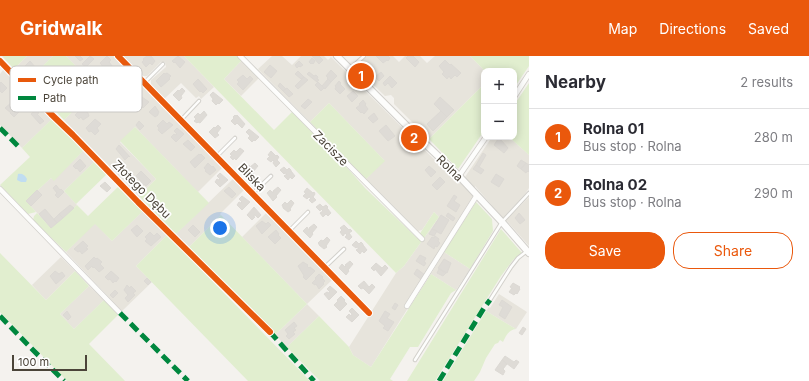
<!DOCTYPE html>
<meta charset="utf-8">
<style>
:root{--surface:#fff;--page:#f7f7f7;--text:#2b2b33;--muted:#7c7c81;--line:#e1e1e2;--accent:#ea580c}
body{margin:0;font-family:Inter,sans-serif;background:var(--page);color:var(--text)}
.controls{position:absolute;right:12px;top:12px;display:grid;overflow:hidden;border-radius:8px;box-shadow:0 2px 10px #0003}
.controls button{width:36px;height:36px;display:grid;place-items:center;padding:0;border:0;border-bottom:1px solid var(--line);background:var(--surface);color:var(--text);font:20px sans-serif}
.scale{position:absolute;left:12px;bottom:10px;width:75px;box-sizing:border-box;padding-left:4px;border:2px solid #4b4439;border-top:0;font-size:11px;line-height:14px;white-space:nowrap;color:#4b4439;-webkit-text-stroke:3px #fff;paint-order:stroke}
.you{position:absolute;left:220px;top:172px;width:14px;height:14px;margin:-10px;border:3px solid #fff;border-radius:50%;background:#1a73e8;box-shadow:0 0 0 6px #1a73e833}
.badge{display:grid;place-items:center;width:26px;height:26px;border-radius:50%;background:var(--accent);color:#fff;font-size:13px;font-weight:700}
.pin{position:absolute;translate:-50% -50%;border:2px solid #fff;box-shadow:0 1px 4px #0006}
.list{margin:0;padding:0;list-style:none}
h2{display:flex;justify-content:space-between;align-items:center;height:52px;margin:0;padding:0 16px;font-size:17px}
h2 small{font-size:13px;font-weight:400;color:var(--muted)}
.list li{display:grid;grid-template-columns:26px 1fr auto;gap:12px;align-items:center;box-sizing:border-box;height:56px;padding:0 16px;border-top:1px solid var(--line)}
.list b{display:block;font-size:15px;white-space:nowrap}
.list p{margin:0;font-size:13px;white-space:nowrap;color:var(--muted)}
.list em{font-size:13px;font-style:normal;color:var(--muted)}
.actions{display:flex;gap:8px;padding:12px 16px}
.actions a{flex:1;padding:9px 0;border:1px solid var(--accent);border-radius:16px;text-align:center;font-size:14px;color:var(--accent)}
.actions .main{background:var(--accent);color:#fff}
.map{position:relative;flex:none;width:529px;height:325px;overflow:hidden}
header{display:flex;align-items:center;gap:24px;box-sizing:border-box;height:56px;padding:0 20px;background:var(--accent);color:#fff}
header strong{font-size:19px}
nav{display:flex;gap:22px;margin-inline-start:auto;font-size:14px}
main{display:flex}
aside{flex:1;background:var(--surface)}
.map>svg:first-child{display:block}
</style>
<header>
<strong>Gridwalk</strong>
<nav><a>Map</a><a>Directions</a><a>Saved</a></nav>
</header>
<main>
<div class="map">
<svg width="529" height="325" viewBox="0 0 529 325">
<rect width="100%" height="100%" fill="#f4f2ee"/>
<g fill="#e7e4dc">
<polygon points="27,0 53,0 27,25 14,13"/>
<polygon points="66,0 114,0 222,112 198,136 135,71 120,86 156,123 139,140 64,64 97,32"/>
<polygon points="123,0 184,0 214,31 201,43 199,40 196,42 181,27 164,43 151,29 151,24 166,11 165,6 161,6 147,20 141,20"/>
<polygon points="272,0 282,0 292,9 301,0 324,0 328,4 331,1 459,128 465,121 492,81 509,81 529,99 529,132 525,138 503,162 475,130 473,143 406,250 408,252 371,311 353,299 349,291 396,217 404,210 439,161 434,156 422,174 418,175 366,123 384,104 329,47 310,66 258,13"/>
<polygon points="367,0 393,0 399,6 405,0 420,0 427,7 435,0 470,0 485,15 484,15 484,28 429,83 394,48 394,42 391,39 385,40 357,13 357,10"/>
<polygon points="242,4 259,22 241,40 224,23"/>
<polygon points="4,13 53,62 22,92 0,69 0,18"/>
<polygon points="84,94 95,105 64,135 77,149 51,172 26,145 51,122 54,124"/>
<polygon points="233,123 244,134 220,158 221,159 189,191 176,178"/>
<polygon points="529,141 529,190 506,164"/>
<polygon points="143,155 167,179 136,210 152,226 122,255 66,196 95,167 112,185"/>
<polygon points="266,157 332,224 307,248 319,260 287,291 275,279 307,248 242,181"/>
<polygon points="444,196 470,213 456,234 431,218"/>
<polygon points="61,201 75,215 46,244 32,229"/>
<polygon points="89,230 104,244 74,273 60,258"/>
<polygon points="499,238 527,256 516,273 486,255 489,251 490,252"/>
</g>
<g fill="#e1eecf">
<polygon points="2,0 27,0 14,13"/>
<polygon points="53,0 66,0 97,32 64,64 27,25"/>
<polygon points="184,0 237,0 242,4 224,23 274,74 292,56 350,115 365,132 417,182 434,156 439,161 404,210 396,217"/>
<polygon points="470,0 529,0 529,10 514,32 514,15 485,15"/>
<polygon points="529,27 529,99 509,81 514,81 514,49"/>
<polygon points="484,28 484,75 458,113 429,83"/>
<polygon points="329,47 385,105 366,123 310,66"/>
<polygon points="53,62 77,86 84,94 54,125 51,122 26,145 36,156 28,158 0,129 30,101 22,92"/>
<polygon points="135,71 209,147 176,178 139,140 156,123 120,85"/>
<polygon points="95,105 107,118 76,148 64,135"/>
<polygon points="119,130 143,155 112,185 95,168 66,196 33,164 34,160 37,157 51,172 77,149 88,160"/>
<polygon points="476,146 492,163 493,175 470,213 444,196"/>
<polygon points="221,159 307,248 275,279 189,191"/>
<polygon points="501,173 522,197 513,204 501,220 435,325 407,325"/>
<polygon points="167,179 310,325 248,325 136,210"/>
<polygon points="0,197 46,244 75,215 89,230 60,258 74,273 104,244 118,259 89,288 125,325 67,325 0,256"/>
<polygon points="431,218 456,234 451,237 418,291 410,291 390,323 393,325 320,325 287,291 319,260 349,291 353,299 371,311"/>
<path d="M 486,255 L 516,273 C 508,274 506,280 503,286 L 500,284 L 498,287 L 495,288 L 486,302 L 480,316 L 474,325 L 443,325 Z"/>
</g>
<path fill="#c0ddf1" d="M 18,118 C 22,117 25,119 27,123 L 26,126 L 21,126 L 17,124 Z"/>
<g fill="#dedbd6" stroke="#dcd9d4">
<polygon points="75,0 80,0 83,3 80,5"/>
<polygon points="90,0 94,3 86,11 82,8"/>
<polygon points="107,0 111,4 109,6 113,11 109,14 106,12 105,13 100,7"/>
<polygon points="147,0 151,0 155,5 152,9 150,7 146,11 142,6 144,4 143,3"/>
<polygon points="178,0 185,6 180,12 175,6 174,7 172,5"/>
<polygon points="312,0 319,0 323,4 319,8"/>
<polygon points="376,0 388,0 390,2 388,5 387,4 383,7"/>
<polygon points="408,0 413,0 419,6 415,11 406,2"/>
<polygon points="312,2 315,5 313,8 312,7 311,8 309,6"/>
<polygon points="445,4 450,9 451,8 461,17 457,21 455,19 451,23 449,20 447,23 442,18 444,16 439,10"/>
<polygon points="30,5 36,12 30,18 26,13 27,12 25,10"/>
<polygon points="299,5 303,9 300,11 299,10 297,12 295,9"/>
<polygon points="270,9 277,15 271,22 264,16"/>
<polygon points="331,14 337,20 331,26 327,22 328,21 326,20"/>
<polygon points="298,15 304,21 301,23 295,18"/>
<polygon points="309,16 314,20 316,19 318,21 317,23 319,24 317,26 307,18"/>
<polygon points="381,16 384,20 379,25 375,21"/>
<polygon points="164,17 165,18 167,17 171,20 169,22 170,23 161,31 156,25"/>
<polygon points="243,19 247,23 250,20 253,23 243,34 237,28 239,26 237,24"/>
<polygon points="390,20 397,27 392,32 388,27 385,30 383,27"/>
<polygon points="304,21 308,24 298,33 295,30"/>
<polygon points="198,23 207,33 203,37 201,35 200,36 198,34 193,28"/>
<polygon points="328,23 331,26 325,33 322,30"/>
<polygon points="339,25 341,27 340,28 345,33 340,38 335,33 336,31 335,30"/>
<polygon points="1,26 7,32 2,37 0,35 0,27"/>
<polygon points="318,26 324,32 321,35 315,29"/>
<polygon points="280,27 286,33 283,35 278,30"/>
<polygon points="182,32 185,35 181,40 182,42 179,45 173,39 178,34 179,35"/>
<polygon points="287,32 293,38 289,41 283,35"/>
<polygon points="353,35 358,40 352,46 347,40"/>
<polygon points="213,36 223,44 219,48 218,47 216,49 212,45 213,43 210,39"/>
<polygon points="142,41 149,46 143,52 137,46"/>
<polygon points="440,41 454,54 447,61 434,48"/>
<polygon points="308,43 312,46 305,53 301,50"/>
<polygon points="363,44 366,48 365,49 368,53 364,58 362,56 361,57 356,52 360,49 359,48"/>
<polygon points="12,46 20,55 14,61 10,57 11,57 5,52"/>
<polygon points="155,50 159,56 158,58 158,59 155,61 149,56"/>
<polygon points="82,52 88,57 89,60 83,64 81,61 79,63 75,59"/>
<polygon points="36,54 39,57 37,58 44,65 40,68 31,58"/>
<polygon points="204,55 207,59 200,67 198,66 197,67 194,65 196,63 194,61 198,57 200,59"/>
<polygon points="441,55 447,61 433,75 427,68"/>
<polygon points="374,57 378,63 373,67 368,62"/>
<polygon points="235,59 236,60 237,59 245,68 242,72 237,67 235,69 231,65 234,62 233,61"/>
<polygon points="95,63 101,68 97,72 99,75 95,79 91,75 89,76 86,72"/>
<polygon points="163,64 167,68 169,66 173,69 162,78 158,74 159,72 157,70"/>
<polygon points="139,65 144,70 140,74 136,69"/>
<polygon points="218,69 221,72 217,77 219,79 215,82 209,76 214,71 215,72"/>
<polygon points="386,69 395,80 388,85 379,75"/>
<polygon points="177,72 184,78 176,86 171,81 174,78 175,79 177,78 174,75"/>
<polygon points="249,73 259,81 255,85 254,84 252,86 248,82 250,80 246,76"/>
<polygon points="498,83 501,84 508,92 504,97 494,89"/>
<polygon points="188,84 195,91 191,95 183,88"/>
<polygon points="119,89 130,101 129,100 125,104 116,93"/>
<polygon points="240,92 244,95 236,104 234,102 233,104 230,101 232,100 230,98 234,94 236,96"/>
<polygon points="271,95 276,100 277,99 279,101 277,104 280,107 276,111 273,107 274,105 273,104 271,106 267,103 270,100 268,99"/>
<polygon points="483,97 486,99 479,111 476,109"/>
<polygon points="199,98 200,99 201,98 205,102 195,112 190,106"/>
<polygon points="80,103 86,110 80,116 77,112 76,113 73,110"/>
<polygon points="521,104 526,107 521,113 517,110"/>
<polygon points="208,107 212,111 213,110 216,114 210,119 205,115 206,114 204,112"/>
<polygon points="255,107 258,110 253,116 254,117 252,119 246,115 247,114 245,112 249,109 250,111"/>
<polygon points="526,107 529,109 529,115 528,116 527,115 526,117 521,113"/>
<polygon points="476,109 484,114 481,118 473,113"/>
<polygon points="429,110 436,116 431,121 425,114"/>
<polygon points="284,111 287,114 289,112 291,114 291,115 295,120 292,123 290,121 288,124 284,120 287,118 285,117 284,118 280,114"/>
<polygon points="141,115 151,125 146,130 144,128 143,129 140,126 141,125 136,120"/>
<polygon points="220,117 228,124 220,131 215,126 217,123 219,124 220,123 217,120"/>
<polygon points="496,118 504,123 499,131 491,126"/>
<polygon points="440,121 445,126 437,134 432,129"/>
<polygon points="105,126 111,132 107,136 100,130"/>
<polygon points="56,129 60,134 61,133 64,136 58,142 55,139 57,137 53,132"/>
<polygon points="229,131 236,138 232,142 224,135"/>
<polygon points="278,131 281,134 276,140 277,141 273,145 267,137 270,134 273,137 273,135"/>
<polygon points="307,132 313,137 314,136 315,138 313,141 316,144 312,147 309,144 311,142 309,141 307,143 303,140 306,137 304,136"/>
<polygon points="37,134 42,139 31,150 26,145"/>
<polygon points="454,139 457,141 454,145 460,149 456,156 447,150"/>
<polygon points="242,140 250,146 242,154 237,149 239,146 241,147 242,146 239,143"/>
<polygon points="291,144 294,147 290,153 291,154 288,156 283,152 283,151 282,149 285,146 287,148"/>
<polygon points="320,148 323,151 326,149 328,151 327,152 331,157 328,160 326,158 323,161 320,157 323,155 321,153 320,155 316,151"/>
<polygon points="70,149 74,152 63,162 59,158"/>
<polygon points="254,151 261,159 258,162 255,159 253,160 255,161 252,164 247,159"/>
<polygon points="45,153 57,167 51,172 39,158"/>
<polygon points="448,157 455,162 453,165 446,160"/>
<polygon points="519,157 525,164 520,168 515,162"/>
<polygon points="59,158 63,162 57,167 54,163"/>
<polygon points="441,159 449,164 441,178 432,173"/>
<polygon points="262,165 266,168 268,166 271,169 262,178 256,170"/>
<polygon points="314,168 317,171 312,177 313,178 310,182 303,175 307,171 309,174 310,173 309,172"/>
<polygon points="137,169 143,175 137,181 131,174"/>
<polygon points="193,169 200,176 195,181 188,174"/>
<polygon points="344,169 349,174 350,173 352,175 349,177 352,181 349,184 345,181 347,179 345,177 343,180 340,176 342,174 340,172"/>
<polygon points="432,173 437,175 434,180 429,178"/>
<polygon points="276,174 279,178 278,179 281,182 275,188 268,181"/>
<polygon points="150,176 154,180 157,177 161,181 151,190 145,185 147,183 145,181"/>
<polygon points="435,180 439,183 438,185 440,187 437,191 435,190 434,193 427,188 432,181 434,182"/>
<polygon points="327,181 330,184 326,190 327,191 324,193 319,189 319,188 318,187 321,184 323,185"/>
<polygon points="83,185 88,190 86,192 88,193 82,198 80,195 78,196 74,193"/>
<polygon points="356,185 359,188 361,186 363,188 363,189 367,194 364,197 362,195 360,198 356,194 359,192 357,191 356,192 352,189"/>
<polygon points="420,199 426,202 424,206 426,207 424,210 416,205"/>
<polygon points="94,201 96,203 97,202 102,206 100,208 104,212 99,216 94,211 93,212 92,210 88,214 85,210"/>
<polygon points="444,203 451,207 447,217 438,212"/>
<polygon points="350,205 353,208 348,214 349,215 346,219 339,212 342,208 345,211 346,210 345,209"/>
<polygon points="303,206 308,209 307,210 309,212 310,211 315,215 306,224 303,221 304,220 303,218 298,210"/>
<polygon points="376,207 382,212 385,209 388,212 381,220 375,213 374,215 371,212"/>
<polygon points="417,213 425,219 422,224 414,218"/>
<polygon points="439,213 446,217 443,220 437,217"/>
<polygon points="55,215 59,218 62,216 65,220 56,228 50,220"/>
<polygon points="111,215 119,222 116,226 115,225 113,227 110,223 108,224 105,221"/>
<polygon points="319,218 323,221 322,222 325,225 323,227 324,228 319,233 316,228 315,229 312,227 316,223 315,222"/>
<polygon points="147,222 151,226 148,229 144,225"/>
<polygon points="364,225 369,231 372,228 375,231 369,238 363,232 361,233 358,230"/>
<polygon points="513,227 520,231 519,232 520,233 517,238 516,237 514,239 509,236 512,232 510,231"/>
<polygon points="127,229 130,232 131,230 136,235 133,237 135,239 128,246 125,242 128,239 124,234"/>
<polygon points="330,230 337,236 329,244 324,238 327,236 329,237 330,236 327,233"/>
<polygon points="115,234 118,237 113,242 110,239"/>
<polygon points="341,240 345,244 344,245 347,248 340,255 334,249 338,245 337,244"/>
<polygon points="502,244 512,251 505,263 499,259 503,251 499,249"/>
<polygon points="395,247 398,249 395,254 392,252"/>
<polygon points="352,252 359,259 352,266 346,261 349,258 351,260 352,258 349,255"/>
<polygon points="67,255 71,261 68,264 63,259"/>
<polygon points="385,255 390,258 387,262 394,266 388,275 383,272 385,270 379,265"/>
<polygon points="294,266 297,270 294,272 296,274 293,276 295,278 289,283 286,280 288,278 285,274"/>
<polygon points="523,271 526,273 522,279 519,277"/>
<polygon points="505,300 514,306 516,304 519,306 514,313 502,304"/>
<polygon points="502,304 507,308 503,313 505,315 503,319 495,314"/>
</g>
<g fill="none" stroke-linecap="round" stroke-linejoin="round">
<g stroke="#d2d0cb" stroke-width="4.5">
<g id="service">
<polyline points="350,13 364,0"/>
<polyline points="145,26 163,8"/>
<polyline points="181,64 199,45"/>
<polyline points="217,100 235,82"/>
<polyline points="253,137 271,120"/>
<polyline points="289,175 308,156"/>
<polyline points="325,211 344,193"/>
<polyline points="490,244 511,211 518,202 527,195"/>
<polyline points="415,304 502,166 529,137"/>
</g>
</g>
<g stroke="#d2d0cb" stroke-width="6">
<g id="minor">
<polyline points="118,0 369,257"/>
<polyline points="240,0 422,183"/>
<polyline points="0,5 51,58 73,79 138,146 270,276"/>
<polyline points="514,41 529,18"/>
<polyline points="459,120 486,81"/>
<polyline points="0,133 120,257"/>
<polyline points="407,250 477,139"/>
</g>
</g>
<g stroke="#d2d0cb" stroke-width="8">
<polyline id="tertiary" points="337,0 416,79 459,120 502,166 529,197"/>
</g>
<use href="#service" stroke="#fdfdfc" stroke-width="2.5"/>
<use href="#minor" stroke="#fdfdfc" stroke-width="4.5"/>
<use href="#tertiary" stroke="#fdfdfc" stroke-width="6"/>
<g stroke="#00873e" stroke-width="5" stroke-dasharray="10 5" stroke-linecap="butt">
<polyline points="0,72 19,91"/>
<polyline points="120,257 188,325"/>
<polyline points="0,260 32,293 64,325"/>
<polyline points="270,276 314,325"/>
<polyline points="439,325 484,252 490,244"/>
</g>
<g stroke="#fff" stroke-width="8">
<g id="cycleway">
<polyline points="118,0 369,257"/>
<polyline points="0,5 51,58 73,79 138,146 270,276"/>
</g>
</g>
<use href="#cycleway" stroke="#e8590c" stroke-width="6"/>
</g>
<g text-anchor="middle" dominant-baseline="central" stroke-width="3.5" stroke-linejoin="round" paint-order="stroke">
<g font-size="12" fill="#4b4439" stroke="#fff">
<text transform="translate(331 92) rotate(45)">Zacisze</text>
<text transform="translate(450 112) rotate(44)">Rolna</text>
<text transform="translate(252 121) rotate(46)">Bliska</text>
<text transform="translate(142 133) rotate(45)">Złotego Dębu</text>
</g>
</g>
<rect x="10" y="10" width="132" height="46" rx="6" fill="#fff" stroke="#c9c7c4" stroke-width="1"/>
<rect x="18" y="22" width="18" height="4" fill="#e8590c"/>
<rect x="18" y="40" width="18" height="4" fill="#00873e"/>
<g font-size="11" fill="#4b4439">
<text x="43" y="28">Cycle path</text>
<text x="43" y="46">Path</text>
</g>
</svg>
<div class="controls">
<button>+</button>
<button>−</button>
</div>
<div class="scale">100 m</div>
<div class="you"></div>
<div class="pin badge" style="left:361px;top:20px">1</div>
<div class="pin badge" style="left:414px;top:82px">2</div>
</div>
<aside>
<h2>Nearby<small>2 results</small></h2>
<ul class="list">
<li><span class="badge">1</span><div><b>Rolna 01</b><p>Bus stop · Rolna</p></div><em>280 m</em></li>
<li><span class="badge">2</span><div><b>Rolna 02</b><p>Bus stop · Rolna</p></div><em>290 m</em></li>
</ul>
<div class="actions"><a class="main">Save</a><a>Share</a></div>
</aside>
</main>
